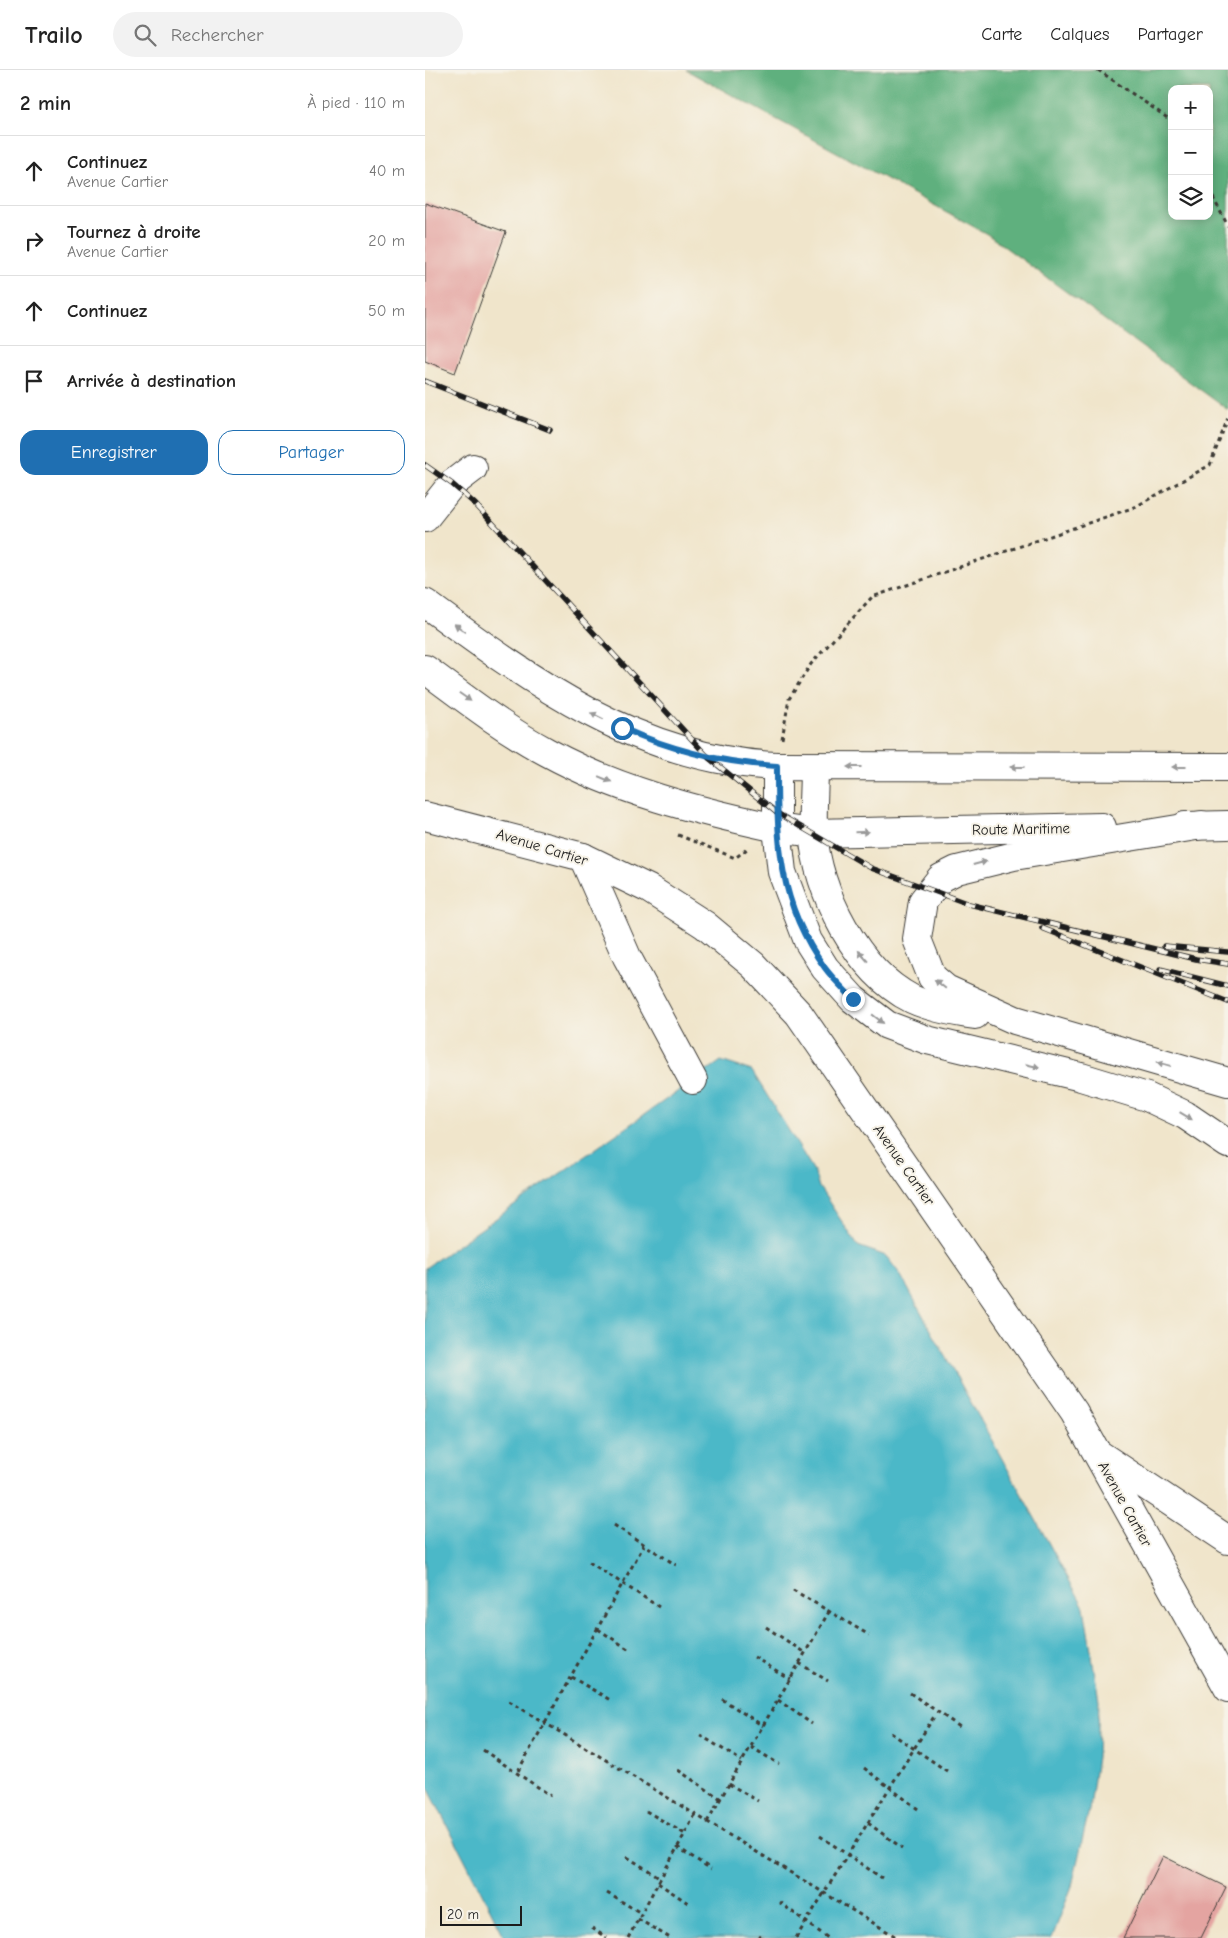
<!DOCTYPE html>
<html lang="fr">
<meta charset="utf-8">
<style>
:root{--surface:#fff;--page:#f2f2f2;--text:#222;--muted:#767676;--line:#e0e0e0;--accent:#1f6fb2}
body{margin:0;font-family:"Comic Neue",sans-serif;background:var(--page);color:var(--text)}
.controls{position:absolute;right:15px;top:15px;display:grid;overflow:hidden;border-radius:10px;box-shadow:0 2px 12px #0003}
.controls button{width:45px;height:45px;display:grid;place-items:center;padding:0;border:0;border-bottom:1px solid var(--line);background:var(--surface);color:var(--text);font:25px sans-serif}
.scale{position:absolute;left:15px;bottom:12px;width:82px;box-sizing:border-box;padding-left:5px;border:2px solid #1c1c1c;border-top:0;font-size:14px;line-height:18px;white-space:nowrap;color:#1c1c1c;-webkit-text-stroke:4px #f7f3e8;paint-order:stroke}
.stop{position:absolute;width:15px;height:15px;margin:-11px;border:4px solid #1f6fb2;border-radius:50%;background:#fff}
.stop.end{background:#1f6fb2;border-color:#fff;box-shadow:0 1px 5px #0008}
.list{margin:0;padding:0;list-style:none}
h2{display:flex;justify-content:space-between;align-items:center;height:65px;margin:0;padding:0 20px;font-size:21px}
h2 small{font-size:16px;font-weight:400;color:var(--muted)}
.list li{display:grid;grid-template-columns:32px 1fr auto;gap:15px;align-items:center;box-sizing:border-box;height:70px;padding:0 20px;border-top:1px solid var(--line)}
.list b{display:block;font-size:19px;white-space:nowrap}
.list p{margin:0;font-size:16px;white-space:nowrap;color:var(--muted)}
.list em{font-size:16px;font-style:normal;color:var(--muted)}
.actions{display:flex;gap:10px;padding:15px 20px}
.actions a{flex:1;padding:11px 0;border:1px solid var(--accent);border-radius:15px;text-align:center;font-size:18px;color:var(--accent)}
.actions .main{background:var(--accent);color:#fff}
.icon{flex:none;width:28px;height:28px;fill:none;stroke:currentColor;stroke-width:2;stroke-linecap:round;stroke-linejoin:round}
.map{position:relative;flex:none;width:803px;height:1868px;overflow:hidden}
header{display:flex;align-items:center;gap:30px;box-sizing:border-box;height:70px;padding:0 25px;background:var(--surface);border-bottom:1px solid var(--line)}
header strong{font-size:24px}
nav{display:flex;gap:28px;margin-inline-start:auto;font-size:18px}
.search{width:350px;height:45px;background:var(--page);display:flex;align-items:center;gap:12px;box-sizing:border-box;padding:0 18px;border-radius:28px;color:var(--muted);font-size:19px}
main{display:flex}
aside{flex:1;background:var(--surface)}
.map>svg:first-child{display:block}
</style>
<header>
<strong>Trailo</strong>
<div class="search"><svg class="icon" aria-label="search" viewBox="0 0 24 24"><circle cx="10" cy="10" r="6"/><path d="M15 15l6 6"/></svg>Rechercher</div>
<nav><a>Carte</a><a>Calques</a><a>Partager</a></nav>
</header>
<main>
<aside>
<h2>2 min<small>À pied · 110 m</small></h2>
<ul class="list">
<li><svg class="icon" aria-label="ahead" viewBox="0 0 24 24"><path d="M12 20V5M6 11l6-6 6 6"/></svg><div><b>Continuez</b><p>Avenue Cartier</p></div><em>40 m</em></li>
<li><svg class="icon" aria-label="right" viewBox="0 0 24 24"><path d="M7 20v-9h11M14 6l5 5-5 5"/></svg><div><b>Tournez à droite</b><p>Avenue Cartier</p></div><em>20 m</em></li>
<li><svg class="icon" aria-label="ahead" viewBox="0 0 24 24"><path d="M12 20V5M6 11l6-6 6 6"/></svg><div><b>Continuez</b></div><em>50 m</em></li>
<li><svg class="icon" aria-label="arrive" viewBox="0 0 24 24"><path d="M6 21V4h12l-3 4 3 4H6"/></svg><div><b>Arrivée à destination</b></div></li>
</ul>
<div class="actions"><a class="main">Enregistrer</a><a>Partager</a></div>
</aside>
<div class="map">
<svg width="803" height="1868" viewBox="0 0 803 1868">
<rect width="100%" height="100%" fill="#f7f3e8"/>
<filter id="ink" filterUnits="userSpaceOnUse"><feTurbulence type="fractalNoise" baseFrequency=".02" numOctaves="2"/><feDisplacementMap in="SourceGraphic" scale="10" xChannelSelector="R" yChannelSelector="G"/><feConvolveMatrix kernelMatrix="1 2 1 2 8 2 1 2 1" color-interpolation-filters="sRGB"/></filter>
<filter id="wash" filterUnits="userSpaceOnUse"><feTurbulence type="fractalNoise" baseFrequency=".0096" numOctaves="4" result="noise"/><feDisplacementMap in="SourceGraphic" scale="20" xChannelSelector="R" yChannelSelector="G"/><feGaussianBlur stdDeviation="1.12" result="paint"/><feColorMatrix in="noise" values="0 0 0 0 0 0 0 0 0 0 0 0 0 0 0 0 0 1.4 0 .05"/><feComposite in="paint" operator="in"/></filter>
<g filter="url(#wash)">
<rect width="100%" height="100%" fill="#f0e5cb"/>
<path fill="#5eb07e" stroke="#3d664d" fill-rule="evenodd" d="M 261,0 L 803,0 L 803,340 L 562,164 ZM 747,19 L 784,19 L 784,146 L 747,146 Z"/>
<polygon fill="#4cb8c8" stroke="#346a72" points="296,991 327,1001 389,1101 394,1117 433,1176 461,1186 475,1204 659,1537 674,1630 672,1687 666,1731 647,1816 627,1868 80,1868 0,1712 0,1198"/>
<g id="blocks">
<g fill="#e4a4a1">
<polygon points="0,133 81,162 30,303 0,291"/>
<polygon points="738,1786 801,1817 776,1868 698,1868"/>
</g>
</g>
</g>
<g filter="url(#ink)">
<use href="#blocks" fill-opacity="0" stroke="#3c3a36" stroke-width="1"/>
<g fill="none" stroke-linecap="round" stroke-linejoin="round">
<g stroke="#3c3a36" stroke-width="30">
<g id="minor">
<polyline points="0,448 27,414 48,398"/>
<path d="M 0,533 C 107,612 214,690 352,696"/>
<path d="M 0,599 C 39,628 79,659 122,682 C 193,721 273,741 352,758"/>
<polyline points="0,746 158,787 224,819 280,855 328,895 374,944 649,1342 803,1618"/>
<polyline points="158,787 202,887 268,1010"/>
<polyline points="675,1385 803,1470"/>
</g>
</g>
<g stroke="#3c3a36" stroke-width="30">
<g id="major">
<path d="M 389,697 C 389,718 387,740 388,762 C 392,822 432,901 487,929 C 506,938 529,942 550,945"/>
<polyline points="803,697 352,696 352,758 357,802 383,871 400,898 428,929 462,955 502,970 656,1007 722,1027 760,1045 803,1074"/>
<polyline points="777,755 589,786 532,800 516,808 498,831 492,869 507,907 521,919 590,950 803,1012"/>
<polyline points="760,756 803,755"/>
<polyline points="352,758 388,763 677,757"/>
</g>
</g>
<g stroke="#3c3a36" stroke-width="3" stroke-dasharray="4 4" stroke-linecap="butt">
<polyline points="673,0 747,51"/>
<polyline points="784,120 803,156"/>
<polyline points="357,669 364,629 386,594 447,527 710,437 785,395 803,348"/>
<polyline points="253,765 310,788 322,779"/>
<polyline points="189,1455 251,1495"/>
<polyline points="164,1492 234,1537"/>
<polyline points="368,1520 444,1565"/>
<polyline points="341,1557 380,1583"/>
<polyline points="173,1559 206,1581"/>
<polyline points="329,1587 365,1609"/>
<polyline points="374,1593 403,1611"/>
<polyline points="146,1607 187,1631"/>
<polyline points="485,1623 535,1657"/>
<polyline points="297,1629 338,1656"/>
<polyline points="353,1630 387,1654"/>
<polyline points="84,1631 473,1868"/>
<polyline points="466,1663 522,1701"/>
<polyline points="275,1665 317,1691"/>
<polyline points="326,1677 354,1694"/>
<polyline points="58,1680 126,1726"/>
<polyline points="439,1698 493,1739"/>
<polyline points="253,1700 296,1729"/>
<polyline points="93,1701 219,1475"/>
<polyline points="304,1714 333,1731"/>
<polyline points="221,1741 260,1764"/>
<polyline points="282,1752 405,1540"/>
<polyline points="443,1753 477,1778"/>
<polyline points="395,1766 457,1808"/>
<polyline points="252,1777 286,1799"/>
<polyline points="202,1787 236,1808"/>
<polyline points="233,1813 263,1833"/>
<polyline points="182,1823 216,1843"/>
<polyline points="354,1832 403,1868"/>
<polyline points="213,1849 245,1868"/>
<polyline points="167,1858 182,1868"/>
<polyline points="334,1866 337,1868"/>
<polyline points="203,1868 270,1745"/>
<polyline points="371,1868 510,1645"/>
</g>
<use href="#minor" stroke="#fff" stroke-width="28"/>
<use href="#major" stroke="#fff" stroke-width="28"/>
<g stroke="#1c1c1c" stroke-width="5.5">
<g id="rail">
<polyline points="0,311 125,360"/>
<polyline points="0,395 27,414 50,434 284,688 352,743 446,798 544,834 771,889 803,894"/>
<polyline points="617,858 803,932"/>
<polyline points="739,876 803,882"/>
<polyline points="735,899 803,916"/>
</g>
</g>
<use href="#rail" stroke="#f7f3e8" stroke-width="4" stroke-dasharray="11" stroke-linecap="butt"/>
</g>
<defs><path id="oneway-solid" d="M-6-.8H1V-3.2L6.5 0L1 3.2V.8H-6Z" transform="scale(1.25)"/></defs>
<g fill="#999">
<use href="#oneway-solid" transform="translate(35 558) rotate(-145)"/>
<use href="#oneway-solid" transform="translate(40 627) rotate(35)"/>
<use href="#oneway-solid" transform="translate(172 646) rotate(-154)"/>
<use href="#oneway-solid" transform="translate(429 697) rotate(-180)"/>
<use href="#oneway-solid" transform="translate(592 697) rotate(-180)"/>
<use href="#oneway-solid" transform="translate(754 697) rotate(-180)"/>
<use href="#oneway-solid" transform="translate(180 709) rotate(23)"/>
<use href="#oneway-solid" transform="translate(437 762) rotate(-1)"/>
<use href="#oneway-solid" transform="translate(555 793) rotate(-15)"/>
<use href="#oneway-solid" transform="translate(438 886) rotate(-131)"/>
<use href="#oneway-solid" transform="translate(515 914) rotate(-141)"/>
<use href="#oneway-solid" transform="translate(453 949) rotate(38)"/>
<use href="#oneway-solid" transform="translate(739 994) rotate(-164)"/>
<use href="#oneway-solid" transform="translate(608 996) rotate(13)"/>
<use href="#oneway-solid" transform="translate(761 1046) rotate(31)"/>
</g>
</g>
<g fill="none" stroke-linecap="round" stroke-linejoin="round" filter="url(#ink)">
<path stroke="#1f6fb2" stroke-width="6" d="M 197,658 C 246,680 298,693 352,696 C 352,772 353,833 400,898 C 408,909 419,919 428,929"/>
</g>
<g text-anchor="middle" dominant-baseline="central" stroke-width="4" stroke-linejoin="round" paint-order="stroke">
<g font-size="15" fill="#1c1c1c" stroke="#f7f3e8">
<text transform="translate(596 759) rotate(-1)">Route Maritime</text>
<text transform="translate(117 777) rotate(17)">Avenue Cartier</text>
<text transform="translate(479 1095) rotate(55)">Avenue Cartier</text>
<text transform="translate(700 1434) rotate(61)">Avenue Cartier</text>
</g>
</g>
</svg>
<div class="controls">
<button>+</button>
<button>−</button>
<button><svg class="icon" aria-label="layers" viewBox="0 0 24 24"><path d="M12 4l9 5-9 5-9-5zM3 14l9 5 9-5"/></svg></button>
</div>
<div class="scale">20 m</div>
<div class="stop" style="left:197px;top:658px"></div>
<div class="stop end" style="left:428px;top:929px"></div>
</div>
</main>
